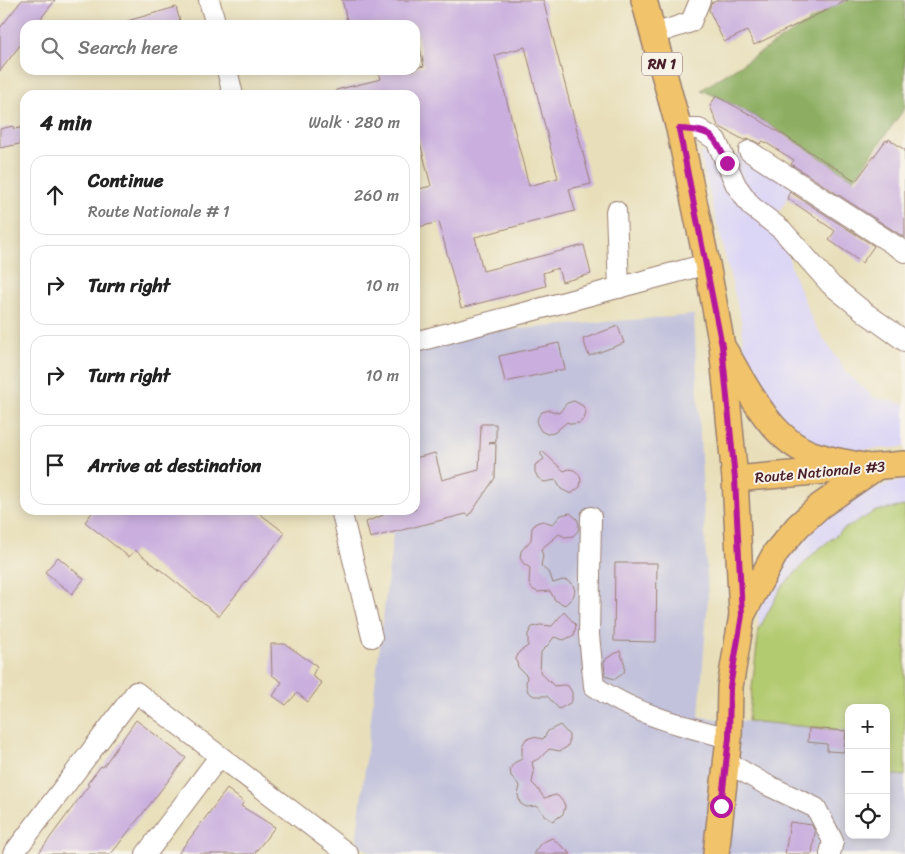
<!DOCTYPE html>
<meta charset="utf-8">
<style>
:root{--surface:#fff;--page:#f2f2f2;--text:#222;--muted:#767676;--line:#e0e0e0}
body{margin:0;font-family:Sriracha,sans-serif;background:var(--page);color:var(--text)}
.controls{position:absolute;right:15px;bottom:15px;display:grid;overflow:hidden;border-radius:10px;box-shadow:0 2px 12px #0003}
.controls button{width:45px;height:45px;display:grid;place-items:center;padding:0;border:0;border-bottom:1px solid var(--line);background:var(--surface);color:var(--text);font:25px sans-serif}
.stop{position:absolute;width:15px;height:15px;margin:-11px;border:4px solid #b5179e;border-radius:50%;background:#fff}
.stop.end{background:#b5179e;border-color:#fff;box-shadow:0 1px 5px #0008}
.list{margin:0;padding:0;list-style:none}
h2{display:flex;justify-content:space-between;align-items:center;height:65px;margin:0;padding:0 20px;font-size:21px}
h2 small{font-size:16px;font-weight:400;color:var(--muted)}
.list li{display:grid;grid-template-columns:32px 1fr auto;gap:15px;align-items:center;box-sizing:border-box;height:80px;margin:0 10px 10px;padding:0 10px;border:1px solid var(--line);border-radius:15px}
.list b{display:block;font-size:19px;white-space:nowrap}
.list p{margin:0;font-size:16px;white-space:nowrap;color:var(--muted)}
.list em{font-size:16px;font-style:normal;color:var(--muted)}
.icon{flex:none;width:28px;height:28px;fill:none;stroke:currentColor;stroke-width:2;stroke-linecap:round;stroke-linejoin:round}
.map{position:relative;flex:none;width:905px;height:854px;overflow:hidden}
.search{position:absolute;background:var(--surface);box-shadow:0 2px 12px #0003;left:20px;top:20px;width:400px;height:55px;display:flex;align-items:center;gap:12px;box-sizing:border-box;padding:0 18px;border-radius:15px;color:var(--muted);font-size:19px}
.panel{position:absolute;background:var(--surface);box-shadow:0 2px 12px #0003;left:20px;top:90px;width:400px;height:425px;border-radius:15px}
.map>svg:first-child{display:block}
</style>
<div class="map">
<svg width="905" height="854" viewBox="0 0 905 854">
<rect width="100%" height="100%" fill="#f7f3e8"/>
<filter id="ink" filterUnits="userSpaceOnUse"><feTurbulence type="fractalNoise" baseFrequency=".02" numOctaves="2"/><feDisplacementMap in="SourceGraphic" scale="10" xChannelSelector="R" yChannelSelector="G"/><feConvolveMatrix kernelMatrix="1 2 1 2 8 2 1 2 1" color-interpolation-filters="sRGB"/></filter>
<filter id="wash" filterUnits="userSpaceOnUse"><feTurbulence type="fractalNoise" baseFrequency=".0096" numOctaves="4" result="noise"/><feDisplacementMap in="SourceGraphic" scale="20" xChannelSelector="R" yChannelSelector="G"/><feGaussianBlur stdDeviation="1.12" result="paint"/><feColorMatrix in="noise" values="0 0 0 0 0 0 0 0 0 0 0 0 0 0 0 0 0 1.4 0 .05"/><feComposite in="paint" operator="in"/></filter>
<g filter="url(#wash)">
<rect width="100%" height="100%" fill="#e8dfba"/>
<g fill="#dcd6f6">
<polygon points="708,151 721,162 743,152 794,187 787,198 770,229 785,245 793,273 814,324 846,372 874,397 905,404 905,447 843,451 800,440 749,382 743,353 742,324 700,154"/>
<polygon points="905,480 905,506 876,511 844,529 816,551 803,567 759,629 758,614 763,591 779,565 825,515 842,502 892,482"/>
</g>
<polygon fill="#c2c2dc" points="694,315 708,598 699,717 849,731 849,835 886,835 886,774 905,776 905,854 373,854 356,843 396,510 415,510 416,337"/>
<polygon fill="#b2ca6f" stroke="#7e744d" points="905,506 905,776 886,774 886,708 849,708 849,731 748,721 759,629 781,588 816,551 844,529 876,511"/>
<path fill="#8dae62" stroke="#6c6646" d="M 843,0 L 905,0 L 905,108 L 854,179 C 807,150 753,110 701,90 Z"/>
<g id="blocks">
<g fill="#c9aede" fill-rule="evenodd">
<polygon points="22,0 55,0 36,25 25,25 25,39 0,71 0,28"/>
<path d="M 342,0 L 543,0 L 591,184 L 569,189 L 575,211 L 475,237 L 483,271 L 584,245 L 591,274 L 562,282 L 558,268 L 543,273 L 546,286 L 461,308 L 439,222 L 415,228 L 415,190 L 431,186 L 415,123 L 415,95 L 336,95 L 336,90 L 381,79 L 378,70 L 415,70 L 415,68 L 424,66 L 415,25 L 348,25 ZM 525,47 L 558,178 L 529,186 L 495,55 Z"/>
<polygon points="718,0 848,0 754,45 747,31 724,42 709,10 711,3"/>
<polygon points="176,7 181,25 128,25 127,21"/>
<polygon points="716,96 755,117 856,181 886,140 888,141 889,139 905,150 905,238 791,164 794,160 763,141 760,144 750,139 744,140 718,126 710,106"/>
<polygon points="13,126 14,129 25,127 25,143 0,148 0,129"/>
<polygon points="790,192 874,246 862,263 829,240 835,231 787,198"/>
<polygon points="618,326 624,343 589,356 583,339"/>
<polygon points="559,343 565,369 505,382 499,356"/>
<polygon points="574,401 583,406 586,412 584,419 579,423 572,424 567,422 554,433 547,434 541,431 537,424 538,417 542,412 549,410 559,413 567,403"/>
<polygon points="481,424 496,424 496,442 489,443 496,444 495,478 469,516 466,514 370,538 366,522 383,515 384,510 415,510 415,458 435,453 442,480 479,470"/>
<polygon points="542,451 564,471 569,469 574,470 579,474 581,480 580,487 571,494 561,489 556,480 544,482 538,478 535,472 535,465 544,459 540,453"/>
<polygon points="94,510 255,510 285,533 219,616 135,550 129,557 85,522"/>
<polygon points="570,513 577,519 579,524 578,531 573,536 565,537 559,534 541,549 543,556 541,566 550,574 553,583 563,580 568,581 573,585 575,591 573,597 565,605 555,600 550,591 538,592 532,589 529,583 530,568 524,564 520,558 521,551 531,540 532,528 536,523 543,521 553,524 561,515"/>
<polygon points="58,557 84,579 72,594 45,572"/>
<polygon points="615,563 657,563 656,642 614,641"/>
<polygon points="564,612 576,625 574,635 564,640 554,637 549,644 541,652 540,672 554,686 564,685 568,686 572,692 572,700 570,703 559,709 547,696 534,696 528,692 526,684 527,676 518,667 516,659 519,652 528,646 528,634 532,627 540,625 552,626"/>
<polygon points="271,644 285,644 317,666 312,676 322,683 308,702 297,693 286,705 273,696 282,682 272,675"/>
<polygon points="620,651 625,665 624,673 615,679 608,677 605,675 604,662 607,658"/>
<polygon points="136,720 186,758 111,854 38,854 89,785 87,784 101,766 103,767"/>
<polygon points="560,725 569,735 569,743 567,747 560,751 549,749 540,758 532,762 534,772 532,783 538,789 544,798 556,795 559,797 564,803 565,807 563,814 553,821 545,816 537,806 526,807 520,803 518,795 520,786 511,776 510,769 514,763 522,759 522,746 526,739 533,737 543,739 548,731"/>
<polygon points="809,728 846,731 844,752 827,751 827,744 808,742"/>
<polygon points="227,789 244,802 241,806 275,827 254,854 178,854"/>
<polygon points="790,822 812,825 815,832 812,854 785,854"/>
<polygon points="552,838 571,854 533,854 541,843"/>
</g>
</g>
</g>
<g filter="url(#ink)">
<use href="#blocks" fill-opacity="0" stroke="#997f72" stroke-width="1"/>
<g fill="none" stroke-linecap="round" stroke-linejoin="round">
<g stroke="#997f72" stroke-width="22">
<g id="minor">
<polyline points="209,0 216,25"/>
<polyline points="654,34 691,22 700,0"/>
<polyline points="227,70 233,95"/>
<polyline points="679,129 699,129 716,140 736,185 751,206 782,230 831,285 867,314 905,341"/>
<polyline points="749,151 905,252"/>
<polyline points="616,211 619,288"/>
<polyline points="415,342 707,264"/>
<polyline points="341,510 372,637"/>
<path d="M 591,517 L 589,635 L 594,686 C 634,714 682,726 729,738"/>
<polyline points="725,761 765,784 816,808 833,841 830,854"/>
<polyline points="13,854 136,692 348,854"/>
<polyline points="146,854 219,757"/>
</g>
</g>
<g stroke="#997f72" stroke-width="28">
<g id="major">
<polyline points="644,0 679,129 707,264 722,346 735,479 742,615 730,687 729,738 716,854"/>
<path d="M 725,351 C 747,387 770,439 812,454 C 832,461 854,464 875,468"/>
<polyline points="735,479 905,464"/>
<polyline points="742,615 776,552 798,526 820,506 875,468"/>
</g>
</g>
<use href="#minor" stroke="#fff" stroke-width="20"/>
<use href="#major" stroke="#f1c36a" stroke-width="25"/>
</g>
</g>
<g fill="none" stroke-linecap="round" stroke-linejoin="round" filter="url(#ink)">
<path stroke="#b5179e" stroke-width="6" d="M 721,806 L 729,738 L 730,687 L 742,615 L 735,479 L 722,346 L 679,129 C 712,130 714,135 727,163"/>
</g>
<g text-anchor="middle" dominant-baseline="central" stroke-width="4" stroke-linejoin="round" paint-order="stroke">
<rect fill="#f7f3e8" stroke="#7e5f64" stroke-width="1" x="642" y="52.5" width="40" height="23" rx="4"/>
<g font-size="14" font-weight="bold" fill="#4a1f2b">
<text x="662" y="64">RN 1</text>
</g>
<g font-size="15" fill="#4a1f2b" stroke="#f7f3e8">
<text transform="translate(820 472) rotate(-5)">Route Nationale #3</text>
</g>
</g>
</svg>
<div class="controls">
<button>+</button>
<button>−</button>
<button><svg class="icon" aria-label="locate" viewBox="0 0 24 24"><circle cx="12" cy="12" r="6"/><path d="M12 2v4M12 18v4M2 12h4M18 12h4"/></svg></button>
</div>
<div class="stop" style="left:721px;top:806px"></div>
<div class="stop end" style="left:727px;top:163px"></div>
<div class="search"><svg class="icon" aria-label="search" viewBox="0 0 24 24"><circle cx="10" cy="10" r="6"/><path d="M15 15l6 6"/></svg>Search here</div>
<section class="panel">
<h2>4 min<small>Walk · 280 m</small></h2>
<ul class="list">
<li><svg class="icon" aria-label="ahead" viewBox="0 0 24 24"><path d="M12 20V5M6 11l6-6 6 6"/></svg><div><b>Continue</b><p>Route Nationale # 1</p></div><em>260 m</em></li>
<li><svg class="icon" aria-label="right" viewBox="0 0 24 24"><path d="M7 20v-9h11M14 6l5 5-5 5"/></svg><div><b>Turn right</b></div><em>10 m</em></li>
<li><svg class="icon" aria-label="right" viewBox="0 0 24 24"><path d="M7 20v-9h11M14 6l5 5-5 5"/></svg><div><b>Turn right</b></div><em>10 m</em></li>
<li><svg class="icon" aria-label="arrive" viewBox="0 0 24 24"><path d="M6 21V4h12l-3 4 3 4H6"/></svg><div><b>Arrive at destination</b></div></li>
</ul>
</section>
</div>
